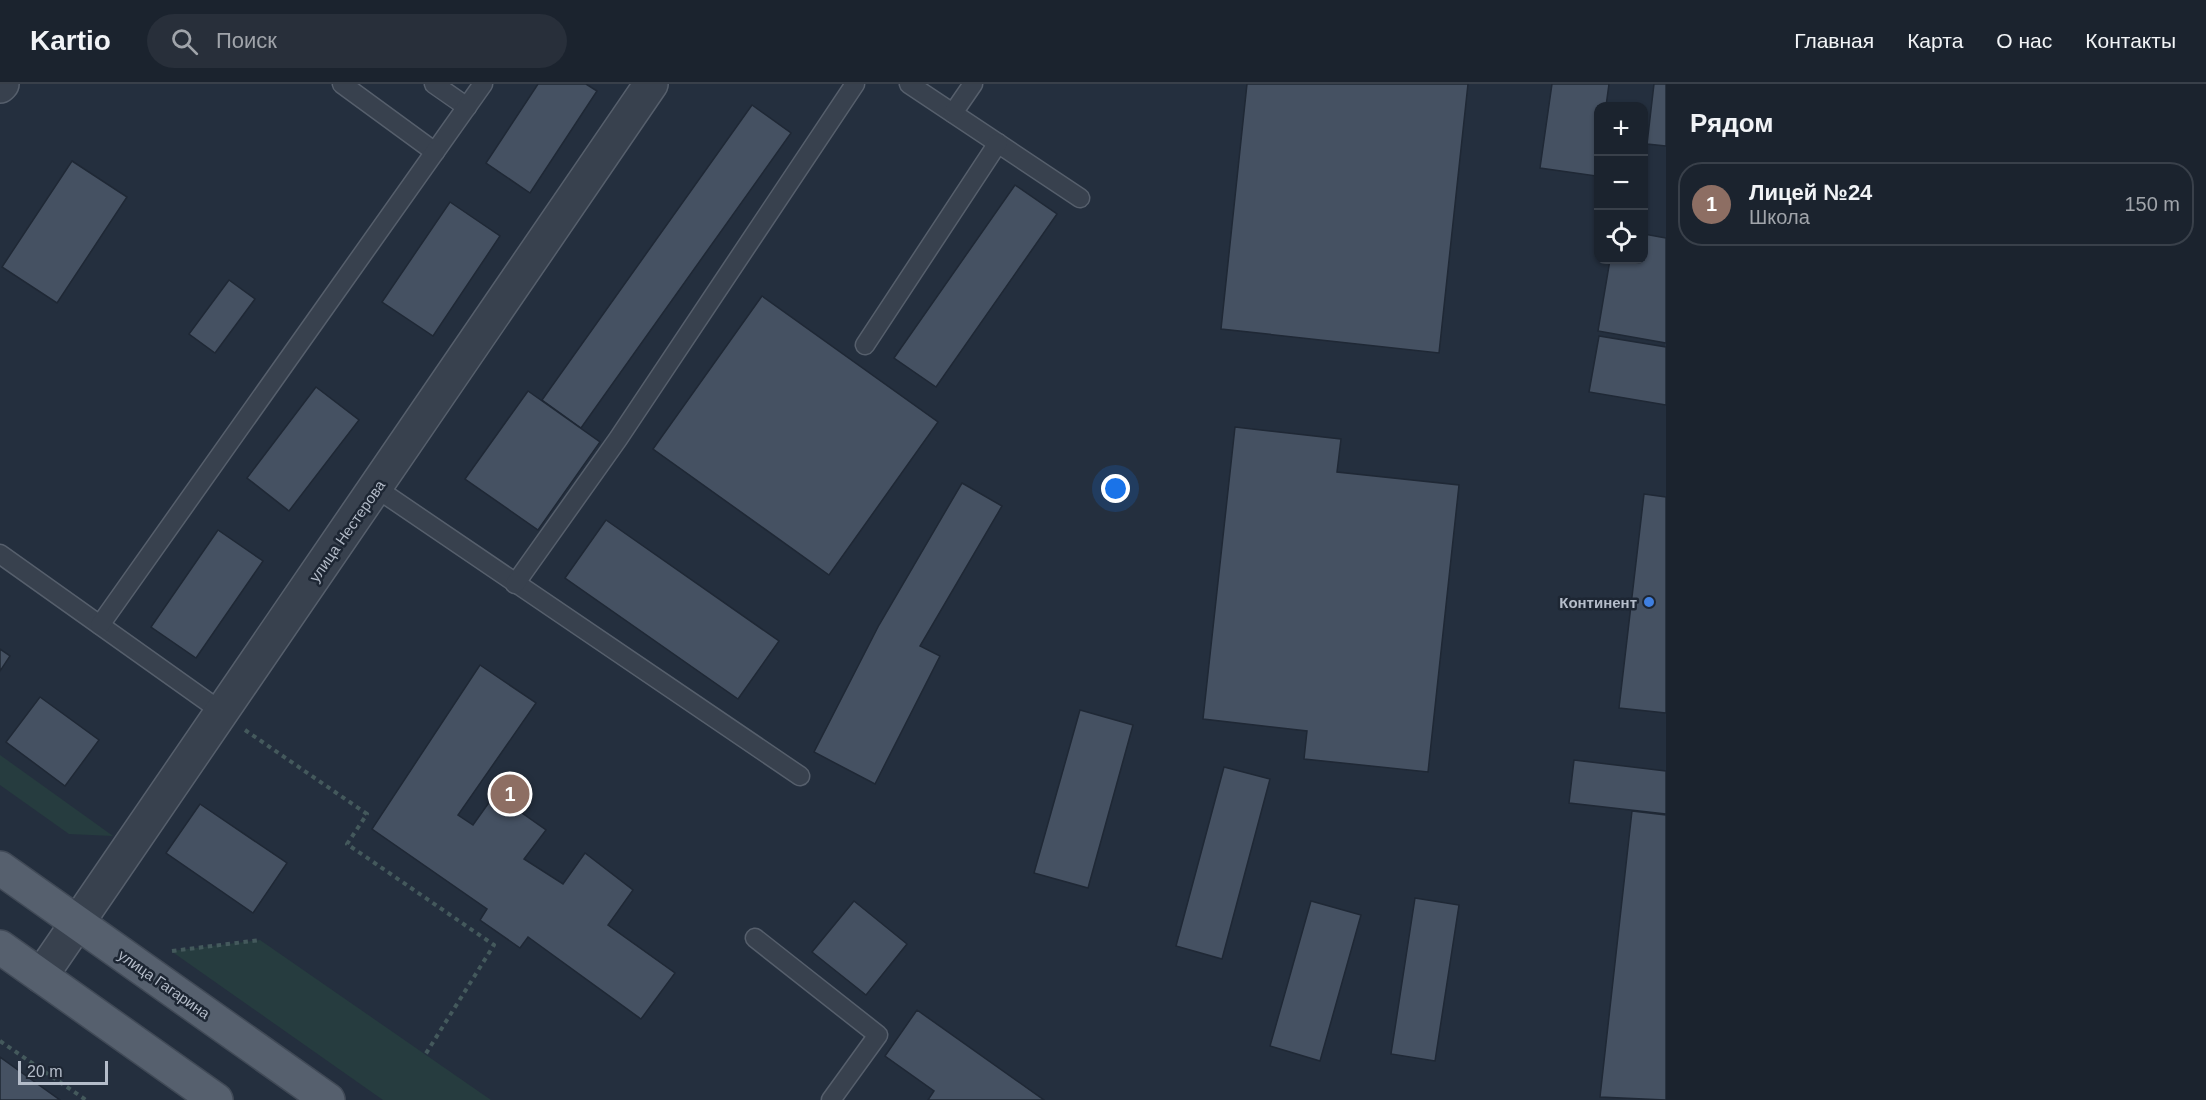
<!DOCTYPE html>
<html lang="ru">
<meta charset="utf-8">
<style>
:root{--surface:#1b232e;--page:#282f3a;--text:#f1f3f6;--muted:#a0a4aa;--line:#39404a;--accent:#8ab4f8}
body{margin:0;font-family:Helvetica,sans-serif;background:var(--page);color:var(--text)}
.controls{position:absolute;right:18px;top:18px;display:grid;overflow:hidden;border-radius:12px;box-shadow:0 2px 4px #0004}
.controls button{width:54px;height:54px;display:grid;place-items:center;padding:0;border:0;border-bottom:2px solid var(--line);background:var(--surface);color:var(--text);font:30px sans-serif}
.scale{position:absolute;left:18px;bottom:15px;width:90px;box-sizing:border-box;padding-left:6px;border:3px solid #b4bcc9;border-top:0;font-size:16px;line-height:21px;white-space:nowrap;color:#b4bcc9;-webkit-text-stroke:4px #1d2633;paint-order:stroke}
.you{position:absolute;left:1116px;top:405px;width:21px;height:21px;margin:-15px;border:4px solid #fff;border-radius:50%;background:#1a73e8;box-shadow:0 0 0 9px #1a73e833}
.badge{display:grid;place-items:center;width:39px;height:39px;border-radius:50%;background:var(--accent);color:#fff;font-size:20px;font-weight:700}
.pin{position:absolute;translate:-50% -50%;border:3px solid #fff;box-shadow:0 2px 6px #0006}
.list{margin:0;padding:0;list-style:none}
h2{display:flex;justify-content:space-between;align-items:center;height:78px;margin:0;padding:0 24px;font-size:26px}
h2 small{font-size:20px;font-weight:400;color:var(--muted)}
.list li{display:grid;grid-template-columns:39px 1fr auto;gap:18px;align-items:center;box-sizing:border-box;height:84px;margin:0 12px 12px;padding:0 12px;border:2px solid var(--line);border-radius:24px}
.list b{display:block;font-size:22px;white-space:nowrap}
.list p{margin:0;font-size:20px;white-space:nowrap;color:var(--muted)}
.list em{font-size:20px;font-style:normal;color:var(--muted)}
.icon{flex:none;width:33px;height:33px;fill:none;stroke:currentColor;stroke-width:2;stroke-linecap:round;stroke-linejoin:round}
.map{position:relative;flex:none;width:1666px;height:1016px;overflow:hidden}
header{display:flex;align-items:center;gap:36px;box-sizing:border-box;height:84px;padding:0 30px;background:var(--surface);border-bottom:2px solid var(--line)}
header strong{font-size:28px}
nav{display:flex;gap:33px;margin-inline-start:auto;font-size:21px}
.search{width:420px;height:54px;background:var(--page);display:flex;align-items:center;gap:15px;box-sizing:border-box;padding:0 21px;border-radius:33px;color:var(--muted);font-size:22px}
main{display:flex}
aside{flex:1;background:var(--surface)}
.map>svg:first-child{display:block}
</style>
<header>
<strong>Kartio</strong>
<div class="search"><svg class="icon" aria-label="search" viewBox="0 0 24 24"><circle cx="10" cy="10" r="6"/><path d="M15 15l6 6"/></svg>Поиск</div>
<nav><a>Главная</a><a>Карта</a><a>О нас</a><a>Контакты</a></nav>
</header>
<main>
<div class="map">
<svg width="1666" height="1016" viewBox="0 0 1666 1016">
<rect width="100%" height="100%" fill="#242f3e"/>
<g fill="#263c3f">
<polygon points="0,671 113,752 69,750 0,701"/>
<polygon points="260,856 491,1016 383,1016 171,867"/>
</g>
<g fill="#455162" stroke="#1f2835" stroke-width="1.5">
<polygon points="538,0 586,0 597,7 530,109 486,79"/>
<polygon points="1247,0 1468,0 1439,269 1221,245"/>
<polygon points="1552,0 1609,0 1606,22 1598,22 1596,92 1540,84"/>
<polygon points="1654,0 1666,0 1666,62 1647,60"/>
<polygon points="752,21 791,49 581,344 542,316"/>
<polygon points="72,77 127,113 57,219 2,183"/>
<polygon points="1015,101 1057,130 936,303 894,274"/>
<polygon points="450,118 500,152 433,252 382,218"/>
<polygon points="1644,150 1666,154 1666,259 1598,247 1610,176 1644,176"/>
<polygon points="229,196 255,215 215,269 189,250"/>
<polygon points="762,212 938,338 829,491 653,365"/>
<polygon points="1599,252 1666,263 1666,321 1589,308"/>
<polygon points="316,303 359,336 289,427 247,394"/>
<polygon points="528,307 600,358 538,446 465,395"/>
<polygon points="1235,343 1341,355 1337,388 1459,401 1428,688 1304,675 1307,647 1203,635"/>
<polygon points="962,399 1002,422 920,562 940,572 875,700 814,668 879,541"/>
<polygon points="1644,410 1666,413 1666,629 1619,624"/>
<polygon points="606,436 779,557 738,615 565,494"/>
<polygon points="218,446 263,477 196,574 151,543"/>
<polygon points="0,565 10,572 0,587"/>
<polygon points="480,581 536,619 458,731 473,741 495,710 546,746 524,775 563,800 585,769 633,806 608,841 675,889 641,935 528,853 520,864 480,836 487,825 372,745"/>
<polygon points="40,613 99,656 65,702 6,658"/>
<polygon points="1080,626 1133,641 1088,804 1034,789"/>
<polygon points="1574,676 1666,687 1666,730 1569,719"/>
<polygon points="1224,683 1270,695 1222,875 1176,862"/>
<polygon points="200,720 287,779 253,829 166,769"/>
<polygon points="1632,727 1666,731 1666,1016 1600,1013"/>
<polygon points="1415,814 1459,821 1435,977 1391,970"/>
<polygon points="854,817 907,860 866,911 812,868"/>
<polygon points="1311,817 1361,831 1320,977 1270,962"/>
<polygon points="917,926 1044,1016 928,1016 934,1007 885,972"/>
<polygon points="0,973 60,1016 0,1016"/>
</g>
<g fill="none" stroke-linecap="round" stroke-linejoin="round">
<g stroke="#565f6c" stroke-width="21">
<g id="service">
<polyline points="342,0 435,68"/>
<polyline points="434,0 467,23"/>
<polyline points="909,0 1080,114"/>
<polyline points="953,29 973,0"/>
<polyline points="865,261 998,59"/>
<polyline points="376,404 800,692"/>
<polyline points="0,470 222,628"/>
<polyline points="515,500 618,355 855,0"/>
<polyline points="100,541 483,0"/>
<polyline points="755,854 878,951 831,1016"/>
</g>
</g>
<g stroke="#565f6c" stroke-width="36">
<g id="minor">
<polyline points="0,2 2,0"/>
<polyline points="41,892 651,0"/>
</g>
</g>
<g stroke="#414a57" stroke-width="36">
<g id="primary">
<polyline points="0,784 328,1016"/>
<polyline points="0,863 216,1016"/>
</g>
</g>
<g stroke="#44595c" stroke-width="4" stroke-dasharray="4.5 4.5" stroke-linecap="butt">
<polyline points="245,646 367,730 347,760 494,861 425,971"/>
<polyline points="172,867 260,856"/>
<polyline points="0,957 86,1016"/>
</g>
<use href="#service" stroke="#38414e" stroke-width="18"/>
<use href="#minor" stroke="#38414e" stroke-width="33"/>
<use href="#primary" stroke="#56606e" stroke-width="33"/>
</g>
<circle fill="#3f7fe0" stroke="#1d2633" stroke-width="2" cx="1649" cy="518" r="6"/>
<g text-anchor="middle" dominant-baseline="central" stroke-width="5" stroke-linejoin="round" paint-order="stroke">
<g font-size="15" fill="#b4bcc9" stroke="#1d2633">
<text transform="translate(347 447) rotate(-55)">улица Нестерова</text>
<text transform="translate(164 900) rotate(35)">улица Гагарина</text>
</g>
<g font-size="15" font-weight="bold" fill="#b4bcc9" stroke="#1d2633" text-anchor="end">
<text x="1637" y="518">Континент</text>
</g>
</g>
</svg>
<div class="controls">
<button>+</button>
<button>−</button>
<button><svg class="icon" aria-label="locate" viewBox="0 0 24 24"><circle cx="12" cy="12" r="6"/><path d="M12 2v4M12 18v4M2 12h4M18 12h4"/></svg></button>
</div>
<div class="scale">20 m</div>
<div class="you"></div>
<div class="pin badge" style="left:510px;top:710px;background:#8d6e63">1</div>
</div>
<aside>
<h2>Рядом<small></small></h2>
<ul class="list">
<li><span class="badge" style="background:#8d6e63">1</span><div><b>Лицей №24</b><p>Школа</p></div><em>150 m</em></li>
</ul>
</aside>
</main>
